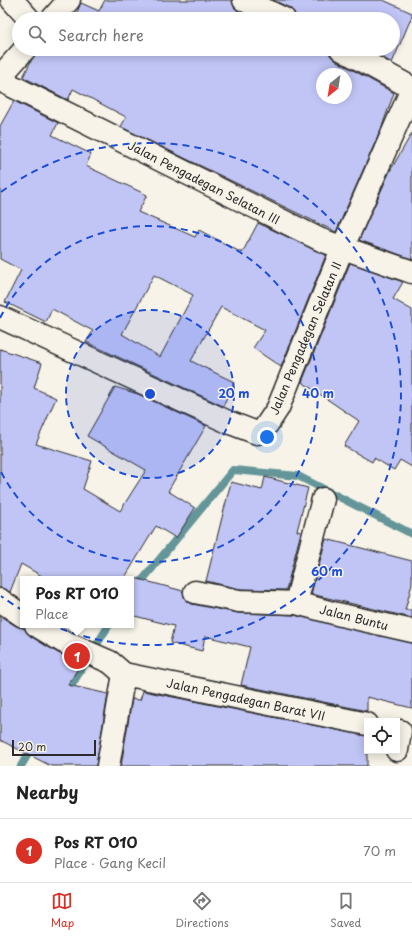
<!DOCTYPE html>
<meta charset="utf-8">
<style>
:root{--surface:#fff;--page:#f2f2f2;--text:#222;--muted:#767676;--line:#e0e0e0;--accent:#d93025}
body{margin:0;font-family:"Playpen Sans",sans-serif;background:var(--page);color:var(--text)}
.controls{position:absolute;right:12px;bottom:12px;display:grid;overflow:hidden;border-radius:0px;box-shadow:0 2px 10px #0003}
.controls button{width:36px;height:36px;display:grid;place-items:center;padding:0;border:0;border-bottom:1px solid var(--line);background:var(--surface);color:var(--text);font:20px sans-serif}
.compass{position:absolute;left:316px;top:68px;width:36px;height:36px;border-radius:50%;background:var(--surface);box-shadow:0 2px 10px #0003;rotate:210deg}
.scale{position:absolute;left:12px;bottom:10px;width:84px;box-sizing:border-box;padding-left:4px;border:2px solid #2b2b2b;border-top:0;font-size:11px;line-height:14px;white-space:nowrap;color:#2b2b2b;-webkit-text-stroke:3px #f7f3e8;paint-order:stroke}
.you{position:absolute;left:267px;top:437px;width:14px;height:14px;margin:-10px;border:3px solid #fff;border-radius:50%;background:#1a73e8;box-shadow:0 0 0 6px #1a73e833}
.badge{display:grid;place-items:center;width:26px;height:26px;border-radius:50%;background:var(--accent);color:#fff;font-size:13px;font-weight:700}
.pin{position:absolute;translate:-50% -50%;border:2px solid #fff;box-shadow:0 1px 4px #0006}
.popup{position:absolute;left:20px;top:576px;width:114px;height:52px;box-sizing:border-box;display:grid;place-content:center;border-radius:0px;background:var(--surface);filter:drop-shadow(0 1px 3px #0005);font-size:13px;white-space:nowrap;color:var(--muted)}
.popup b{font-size:15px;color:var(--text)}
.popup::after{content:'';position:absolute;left:50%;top:100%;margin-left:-8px;border:8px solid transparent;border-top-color:var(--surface)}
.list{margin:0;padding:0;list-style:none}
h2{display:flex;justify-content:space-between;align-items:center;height:52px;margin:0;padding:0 16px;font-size:17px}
h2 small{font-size:13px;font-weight:400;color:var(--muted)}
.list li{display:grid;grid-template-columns:26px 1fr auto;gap:12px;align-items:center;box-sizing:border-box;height:64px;padding:0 16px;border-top:1px solid var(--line)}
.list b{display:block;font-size:15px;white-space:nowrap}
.list p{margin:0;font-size:13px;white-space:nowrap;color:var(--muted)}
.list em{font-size:13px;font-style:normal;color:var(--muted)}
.icon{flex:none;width:22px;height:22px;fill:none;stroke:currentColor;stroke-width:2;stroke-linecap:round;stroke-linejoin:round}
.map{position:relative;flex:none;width:412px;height:766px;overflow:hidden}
.search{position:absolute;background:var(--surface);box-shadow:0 2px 10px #0003;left:12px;right:12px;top:12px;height:44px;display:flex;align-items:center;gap:10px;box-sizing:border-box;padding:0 14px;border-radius:22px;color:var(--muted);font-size:15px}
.sheet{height:116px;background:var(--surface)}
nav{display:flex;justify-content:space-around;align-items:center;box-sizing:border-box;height:56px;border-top:1px solid var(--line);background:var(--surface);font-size:11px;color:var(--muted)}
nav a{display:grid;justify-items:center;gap:2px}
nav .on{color:var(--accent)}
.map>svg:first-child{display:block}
</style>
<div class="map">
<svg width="412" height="766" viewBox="0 0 412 766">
<rect width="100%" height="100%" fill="#f7f3e8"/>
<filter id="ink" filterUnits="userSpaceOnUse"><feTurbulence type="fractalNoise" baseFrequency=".025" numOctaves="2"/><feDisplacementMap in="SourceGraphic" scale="8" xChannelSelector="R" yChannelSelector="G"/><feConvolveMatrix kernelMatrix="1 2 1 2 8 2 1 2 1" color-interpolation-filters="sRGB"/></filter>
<g filter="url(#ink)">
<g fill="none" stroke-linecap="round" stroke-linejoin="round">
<g stroke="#649599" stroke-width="8">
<polyline points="131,594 233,470 298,476 412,534"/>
<polyline points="66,694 109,625"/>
<polyline points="21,766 33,746"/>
</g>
</g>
<g fill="#c0c5f6" stroke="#2b2b2b" fill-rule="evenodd">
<polygon points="105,0 232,0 234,7 238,11 255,19 74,19 81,3 99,11"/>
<polygon points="273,0 383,0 412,13 412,16 392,63 367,49 393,49 393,19 296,19 294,12 290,8"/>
<path d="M 37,49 L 329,49 L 330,55 L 335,60 L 394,93 L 381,129 L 336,232 L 121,127 L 126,117 L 73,89 L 68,100 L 23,77 ZM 322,74 L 346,74 L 346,98 L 322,98 Z"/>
<path d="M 14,101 L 58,123 L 52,135 L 91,154 L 86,166 L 147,195 L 138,212 L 195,237 L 199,230 L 242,253 L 258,223 L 326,255 L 281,367 L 253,348 L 265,330 L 221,307 L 191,361 L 234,382 L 223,406 L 86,342 L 93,331 L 52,309 L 46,322 L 5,302 L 21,270 L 0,259 L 0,126 ZM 154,275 L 193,295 L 160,357 L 122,334 Z"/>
<polygon points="412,133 412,259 359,240 390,171"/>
<polygon points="350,263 403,282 393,299 412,310 412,467 400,460 394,470 374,458 372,462 344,446 359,421 302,382"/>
<polygon points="0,349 42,363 34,388 56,398 36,444 92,461 83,489 120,511 146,470 87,436 115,387 138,394 206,426 168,491 195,508 176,538 156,526 124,579 47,579 21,564 10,592 0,588"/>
<polygon points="265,477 308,488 297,531 301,532 286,590 240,589 206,581 231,482 262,490"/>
<polygon points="326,539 412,561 412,584 405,610 412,610 412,618 311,594"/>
<polygon points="131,577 183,591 186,601 192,604 238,613 294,615 412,643 412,708 367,697 367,711 241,685 250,647 205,636 202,651 170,643 174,626 131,615"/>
<polygon points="0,616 16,626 24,628 30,636 58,653 81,663 68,685 108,694 96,766 51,766 0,740"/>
<polygon points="143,691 367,736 367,766 121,766 132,699 140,700"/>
</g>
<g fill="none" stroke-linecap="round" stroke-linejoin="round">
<g stroke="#2b2b2b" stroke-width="25">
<g id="minor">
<polyline points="12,0 29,19"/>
<polyline points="244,0 284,19"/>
<polyline points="52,19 69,0"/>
<polyline points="341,49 412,88"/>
<polyline points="0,77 25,49"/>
<polyline points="0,80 321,240 412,272"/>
<polyline points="0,317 228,422 257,433 262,432 278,408 342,249 412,89"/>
<polyline points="323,499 296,603 337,614 412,631"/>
<polyline points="195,592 239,601 296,603"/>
<polyline points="0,600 23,616"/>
<polyline points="36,625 64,642 110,662 124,674 367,724"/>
<polyline points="397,750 400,731"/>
<polyline points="108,766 124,674"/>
</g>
</g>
<use href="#minor" stroke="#f7f3e8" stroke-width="22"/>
</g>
</g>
<circle cx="150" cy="394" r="84" fill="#1d4ed8" fill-opacity=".12"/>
<g fill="none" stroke="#1d4ed8" stroke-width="2" stroke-dasharray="7 5">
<circle cx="150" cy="394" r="84"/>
<path d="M0 318A168 168 0 1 1 0 470"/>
<path d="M1 192A251 251 0 1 1 1 596"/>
</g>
<g text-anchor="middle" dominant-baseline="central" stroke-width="3" stroke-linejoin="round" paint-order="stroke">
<g font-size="12" fill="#2b2b2b" stroke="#f7f3e8">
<text transform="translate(204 182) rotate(27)">Jalan Pengadegan Selatan III</text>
<text transform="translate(305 338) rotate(-67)">Jalan Pengadegan Selatan II</text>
<text transform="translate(354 617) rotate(14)">Jalan Buntu</text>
<text transform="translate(246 699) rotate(12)">Jalan Pengadegan Barat VII</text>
</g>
</g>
<circle cx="150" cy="394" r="6" fill="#1d4ed8" stroke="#f7f3e8" stroke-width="2"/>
<g font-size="12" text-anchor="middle" font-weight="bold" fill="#1d4ed8" stroke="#f7f3e8" stroke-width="3" stroke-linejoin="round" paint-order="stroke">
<text x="234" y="398">20 m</text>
<text x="318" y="398">40 m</text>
<text x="327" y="576">60 m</text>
</g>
</svg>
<div class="controls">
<button><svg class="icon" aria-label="locate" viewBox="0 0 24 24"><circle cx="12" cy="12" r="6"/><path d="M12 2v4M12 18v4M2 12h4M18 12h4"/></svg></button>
</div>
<svg class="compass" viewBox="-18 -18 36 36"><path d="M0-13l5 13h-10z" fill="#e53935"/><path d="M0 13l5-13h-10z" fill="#767676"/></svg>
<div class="scale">20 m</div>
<div class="you"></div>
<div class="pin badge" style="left:77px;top:656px">1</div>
<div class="popup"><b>Pos RT 010</b>Place</div>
<div class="search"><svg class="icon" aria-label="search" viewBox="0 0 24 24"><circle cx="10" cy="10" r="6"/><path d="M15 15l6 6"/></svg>Search here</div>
</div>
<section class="sheet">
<h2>Nearby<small></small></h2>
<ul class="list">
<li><span class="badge">1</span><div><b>Pos RT 010</b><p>Place · Gang Kecil</p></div><em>70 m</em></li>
</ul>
</section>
<nav>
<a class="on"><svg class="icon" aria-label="map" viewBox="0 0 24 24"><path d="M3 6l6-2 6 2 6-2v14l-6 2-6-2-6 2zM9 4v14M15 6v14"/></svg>Map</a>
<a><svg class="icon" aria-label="directions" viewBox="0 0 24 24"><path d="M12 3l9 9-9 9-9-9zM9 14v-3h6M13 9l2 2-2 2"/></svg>Directions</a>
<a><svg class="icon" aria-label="saved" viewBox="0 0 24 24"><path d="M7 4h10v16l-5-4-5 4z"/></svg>Saved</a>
</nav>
